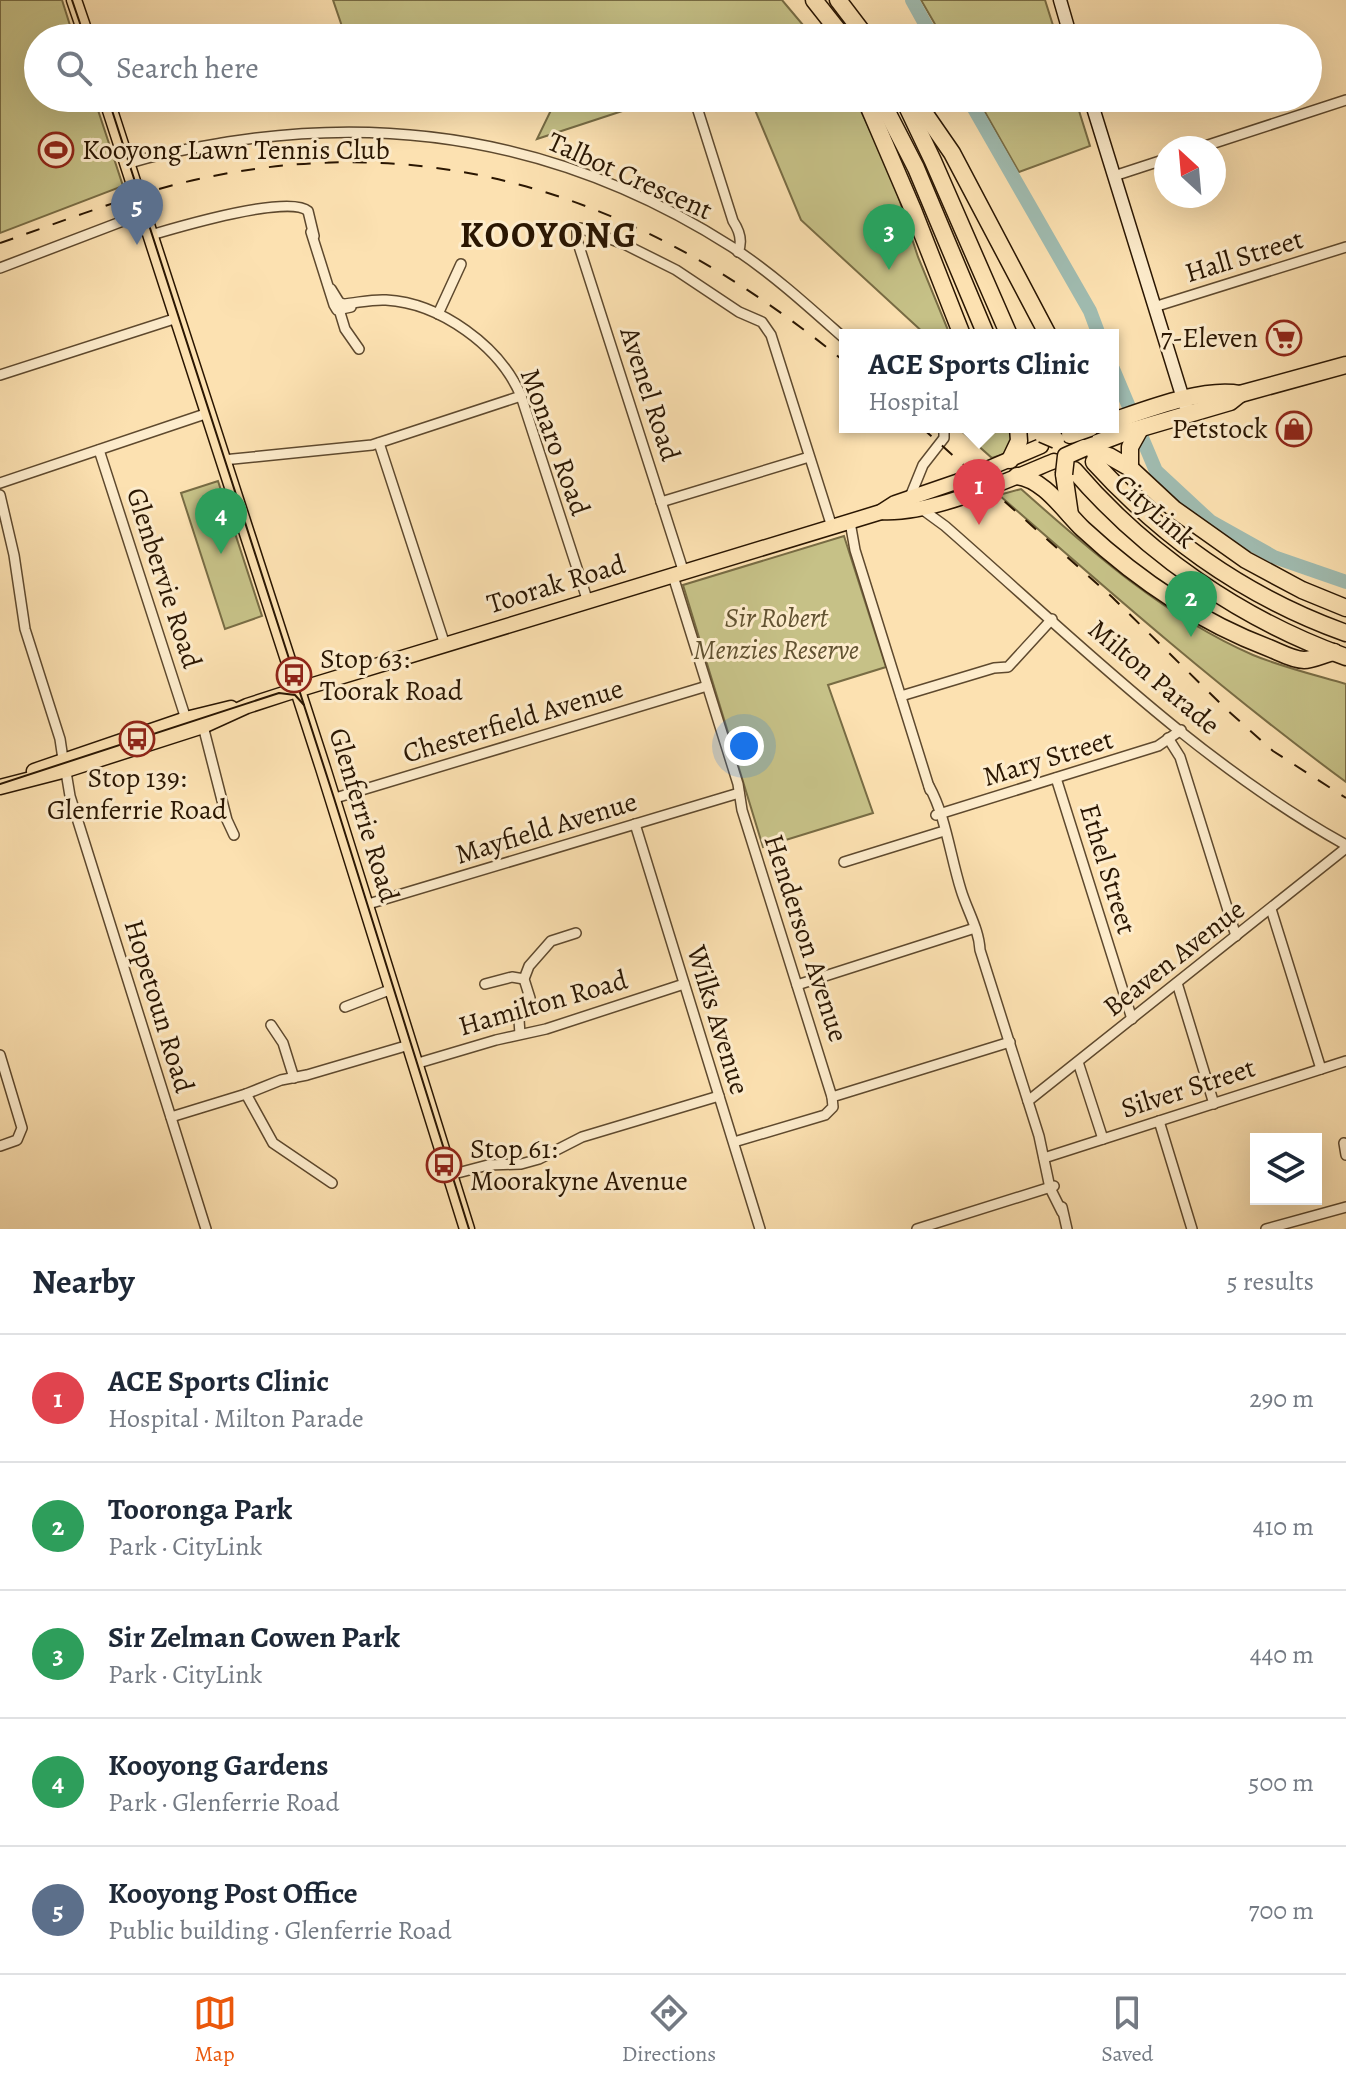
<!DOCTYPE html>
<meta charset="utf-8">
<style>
:root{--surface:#fff;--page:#f2f2f3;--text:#1f2937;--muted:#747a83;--line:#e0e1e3;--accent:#ea580c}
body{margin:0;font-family:Alegreya,serif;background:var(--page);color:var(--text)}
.controls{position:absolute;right:24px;bottom:24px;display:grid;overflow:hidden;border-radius:0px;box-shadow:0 8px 32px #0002}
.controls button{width:72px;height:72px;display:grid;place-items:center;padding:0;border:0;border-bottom:2px solid var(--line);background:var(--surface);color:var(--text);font:40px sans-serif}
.compass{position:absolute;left:1154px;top:136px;width:72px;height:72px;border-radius:50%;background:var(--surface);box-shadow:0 8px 32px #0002;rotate:334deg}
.you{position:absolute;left:744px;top:746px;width:28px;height:28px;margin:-20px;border:6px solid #fff;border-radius:50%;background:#1a73e8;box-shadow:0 0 0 12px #1a73e833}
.badge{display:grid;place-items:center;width:52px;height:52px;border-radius:50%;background:var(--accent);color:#fff;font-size:26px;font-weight:700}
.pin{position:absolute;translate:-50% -66px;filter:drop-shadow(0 2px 4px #0008)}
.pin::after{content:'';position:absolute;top:42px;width:28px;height:24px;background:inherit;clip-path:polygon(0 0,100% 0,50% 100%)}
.popup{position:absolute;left:839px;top:329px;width:280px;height:104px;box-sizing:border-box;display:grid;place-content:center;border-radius:0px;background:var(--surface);filter:drop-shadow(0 2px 6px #0005);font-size:26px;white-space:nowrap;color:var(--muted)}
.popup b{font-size:30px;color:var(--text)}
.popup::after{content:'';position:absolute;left:50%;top:100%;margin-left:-16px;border:16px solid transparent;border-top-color:var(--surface)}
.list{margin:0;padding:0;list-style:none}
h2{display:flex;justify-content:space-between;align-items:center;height:104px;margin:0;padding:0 32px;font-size:34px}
h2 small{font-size:26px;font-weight:400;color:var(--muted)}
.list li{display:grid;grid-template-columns:52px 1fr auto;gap:24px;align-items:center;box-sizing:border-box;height:128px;padding:0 32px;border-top:2px solid var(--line)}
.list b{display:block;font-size:30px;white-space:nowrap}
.list p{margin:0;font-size:26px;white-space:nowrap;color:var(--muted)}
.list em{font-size:26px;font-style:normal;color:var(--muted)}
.icon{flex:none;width:44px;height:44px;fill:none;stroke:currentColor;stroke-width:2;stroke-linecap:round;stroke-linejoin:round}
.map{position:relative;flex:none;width:1346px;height:1229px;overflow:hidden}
.search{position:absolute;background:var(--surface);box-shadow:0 8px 32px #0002;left:24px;right:24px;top:24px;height:88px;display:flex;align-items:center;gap:20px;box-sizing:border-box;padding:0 28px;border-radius:44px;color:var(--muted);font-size:30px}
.sheet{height:744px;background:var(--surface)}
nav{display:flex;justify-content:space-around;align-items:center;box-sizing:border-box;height:112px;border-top:2px solid var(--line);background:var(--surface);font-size:22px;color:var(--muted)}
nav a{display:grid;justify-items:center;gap:4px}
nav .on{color:var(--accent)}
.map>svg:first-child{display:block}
</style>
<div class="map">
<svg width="1346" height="1229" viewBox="0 0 1346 1229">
<rect width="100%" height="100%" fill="#fce1b1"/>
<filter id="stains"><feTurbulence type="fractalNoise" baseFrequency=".0025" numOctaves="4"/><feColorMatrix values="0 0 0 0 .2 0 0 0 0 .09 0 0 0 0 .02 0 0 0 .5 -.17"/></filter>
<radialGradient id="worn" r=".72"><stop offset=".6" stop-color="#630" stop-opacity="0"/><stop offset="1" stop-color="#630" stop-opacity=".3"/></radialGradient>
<g fill="#c6c187" stroke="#786c44" stroke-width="2">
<polygon points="0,0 62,0 74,38 38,38 38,98 94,98 123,186 0,233"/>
<polygon points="333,0 782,0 814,38 346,38"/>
<polygon points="921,0 1045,0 1057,38 943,38"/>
<polygon points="546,98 662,98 537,139 554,104"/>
<polygon points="750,98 855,98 892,177 918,257 950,335 926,335 801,220"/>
<polygon points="977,98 1075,98 1090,146 1019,172"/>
<polygon points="957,427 1011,427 1013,441 1004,454 992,458"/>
<polygon points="218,481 262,616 225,629 181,493"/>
<path d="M 1021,489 C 1092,552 1164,616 1253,655 C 1282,667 1315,675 1346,684 L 1346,782 C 1225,693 1112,594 999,495 Z"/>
<polygon points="844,536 886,667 828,685 873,813 763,847 683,585"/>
</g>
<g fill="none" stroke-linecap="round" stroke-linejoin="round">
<g stroke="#a0bcb1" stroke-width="14">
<polyline points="912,0 933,38"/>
<polyline points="968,98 1090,311 1099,335"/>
<polyline points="1113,369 1156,471 1210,521 1274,557 1346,582"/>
</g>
<g stroke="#5e492e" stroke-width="12">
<g id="street">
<path d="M 694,98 L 733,221 C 739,230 743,241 738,252"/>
<polyline points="1199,148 1346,100"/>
<path d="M 127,164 C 160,153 194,148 228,142 C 410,113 577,148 732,247 C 773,274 809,307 845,339"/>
<polyline points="1114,176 1166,159"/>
<polyline points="311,232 334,305 337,310 351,307"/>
<path d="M 151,235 C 178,227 289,194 308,211 L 314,236"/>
<polyline points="0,268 144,213"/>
<path d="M 331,289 L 339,302 L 343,304 C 357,303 372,299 386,300 C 440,303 500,346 521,396 L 588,602"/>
<polyline points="338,306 345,329 359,349"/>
<polyline points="1154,307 1346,247"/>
<polyline points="438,314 461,264"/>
<polyline points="0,375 177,318"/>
<polyline points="379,443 445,645"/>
<polyline points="99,450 186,719"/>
<polyline points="223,460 372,445 521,396"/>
<polyline points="0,483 208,413"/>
<polyline points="0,495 14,555 25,629 60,739 63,759"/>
<polyline points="910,497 923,465 944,438 944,427"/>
<polyline points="661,502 809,457"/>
<path d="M 919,507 L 945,526 C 1073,638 1197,762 1346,845"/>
<polyline points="850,522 855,550 930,790"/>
<polyline points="684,573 577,240 577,232 580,228 624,244 676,270 739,312 762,322 771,335 832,527"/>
<polyline points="673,576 738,784 742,810 832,1097"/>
<polyline points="901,696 994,668 1008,667 1052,619"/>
<polyline points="203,726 227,820 234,835"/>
<polyline points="1168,738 1180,757 1236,936"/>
<polyline points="65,766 70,796 206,1229"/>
<polyline points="1056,778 1132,1019"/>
<path d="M 929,786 C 946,817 950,855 961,890 C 967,910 979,929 980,950 L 1039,1136 L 1050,1188 L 1062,1212"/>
<polyline points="332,799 707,686"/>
<polyline points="936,815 1158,746 1181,730"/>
<polyline points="635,824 760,1229"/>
<polyline points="844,862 944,831"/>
<polyline points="365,905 739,793"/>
<polyline points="1271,909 1321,1069"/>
<polyline points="1177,983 1214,1104"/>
<polyline points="485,984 512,977 524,979"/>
<polyline points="797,985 975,928"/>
<polyline points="345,1007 392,989"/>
<polyline points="271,1025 283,1043 294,1078"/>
<polyline points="520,1034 519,1020 530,998 524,979 529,966 551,941 576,933"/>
<polyline points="0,1055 22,1128 17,1140 0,1146"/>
<polyline points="1078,1062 1103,1139"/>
<polyline points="415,1064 496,1040 546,1029 684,984"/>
<polyline points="246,1094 273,1143 332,1183"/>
<polyline points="1028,1101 1346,848"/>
<polyline points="171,1117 246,1094 281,1080 307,1075 409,1045"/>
<polyline points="1159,1121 1192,1229"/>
<polyline points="734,1142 825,1115 833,1107 832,1097 1010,1042"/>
<polyline points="1344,1143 1346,1155"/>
<polyline points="1044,1158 1346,1061"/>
<polyline points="450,1175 488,1165 521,1164 539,1159 582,1137 719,1096"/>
<polyline points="1062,1207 1067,1229"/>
<polyline points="917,1229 1054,1186"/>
<polyline points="1266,1229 1346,1207"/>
</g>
</g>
<g stroke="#2a1602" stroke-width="15">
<g id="secondary">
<polyline points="1060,0 1071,38"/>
<polyline points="1090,98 1185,405"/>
</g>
</g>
<g stroke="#2a1602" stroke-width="17">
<g id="primary">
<polyline points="74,0 87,38"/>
<polyline points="106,98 323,768 467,1229"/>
<path d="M 881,512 C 932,515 1006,481 1054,461"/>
<polyline points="34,771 186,719 231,708"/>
<polyline points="0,787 66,770 203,726 247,706 287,693 881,512 895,503 959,481 1041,446"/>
</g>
</g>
<g stroke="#2a1602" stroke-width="19">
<g id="highway">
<polyline points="814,0 844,38"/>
<polyline points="838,0 867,38"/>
<polyline points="865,98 913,210 962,335"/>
<polyline points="880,98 916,168 986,335"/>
<polyline points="903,98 933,161 1009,335"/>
<polyline points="914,98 952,153 1048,335"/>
<path d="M 1113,421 C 1148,409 1204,387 1240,394 L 1346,365"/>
<polyline points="1084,448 1109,456 1130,468 1174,509 1246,560 1302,590 1346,608"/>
<polyline points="1084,448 1121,434 1230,402 1240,394"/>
<polyline points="1010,460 1019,441 1018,427"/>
<path d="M 1094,462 C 1164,539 1248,598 1346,633"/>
<polyline points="1130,468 1130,447 1140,429"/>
<path d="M 1074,470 C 1145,553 1242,620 1346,657"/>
<polyline points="1064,474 1070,515"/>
<path d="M 1017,476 C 1044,479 1065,512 1083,529 C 1137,579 1200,622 1269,648 C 1279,652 1293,660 1304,660 C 1313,660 1324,654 1334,652"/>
</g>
</g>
<use href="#street" stroke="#fdeccc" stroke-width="9"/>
<use href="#secondary" stroke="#fdeccc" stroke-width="12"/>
<use href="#primary" stroke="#fce1b1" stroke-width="14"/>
<use href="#highway" stroke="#fce1b1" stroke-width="16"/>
<g stroke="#2a1602" stroke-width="2">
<polyline points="72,0 85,38"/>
<polyline points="108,98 334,798 469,1229"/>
<polyline points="0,784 279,693 295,695 304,705"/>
</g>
<g stroke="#2a1602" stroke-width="2" stroke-dasharray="14 14" stroke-linecap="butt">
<path d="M 0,243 C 70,219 141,190 213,176 C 456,128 658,209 845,362"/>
<polyline points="921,427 1112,597 1226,709 1273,751 1346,798"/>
</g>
<g stroke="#2a1602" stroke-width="19" stroke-linecap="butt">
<g id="highway-bridge">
<polyline points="1071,427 1070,435 1090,428"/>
<polyline points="1042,434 1056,440"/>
<polyline points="1064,474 1066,456 1084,448"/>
</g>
</g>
<use href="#highway-bridge" stroke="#fce1b1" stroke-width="16"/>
</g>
<defs>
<g id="stadium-ring" transform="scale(1.8)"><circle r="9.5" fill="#fdeccc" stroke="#8f2418" stroke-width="1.5"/><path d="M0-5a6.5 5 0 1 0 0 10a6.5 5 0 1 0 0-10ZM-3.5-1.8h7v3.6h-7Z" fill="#8f2418"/></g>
<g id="supermarket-ring" transform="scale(1.8)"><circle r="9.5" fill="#fdeccc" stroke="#8f2418" stroke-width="1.5"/><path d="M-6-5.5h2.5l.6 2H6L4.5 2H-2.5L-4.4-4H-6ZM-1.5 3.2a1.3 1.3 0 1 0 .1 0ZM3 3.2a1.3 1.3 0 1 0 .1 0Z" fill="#8f2418"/></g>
<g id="shop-ring" transform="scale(1.8)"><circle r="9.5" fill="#fdeccc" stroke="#8f2418" stroke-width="1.5"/><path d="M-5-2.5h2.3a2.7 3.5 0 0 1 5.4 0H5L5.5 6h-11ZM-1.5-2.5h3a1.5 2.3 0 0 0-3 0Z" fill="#8f2418"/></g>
<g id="bus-ring" transform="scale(1.8)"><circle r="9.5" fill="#fdeccc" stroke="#8f2418" stroke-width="1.5"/><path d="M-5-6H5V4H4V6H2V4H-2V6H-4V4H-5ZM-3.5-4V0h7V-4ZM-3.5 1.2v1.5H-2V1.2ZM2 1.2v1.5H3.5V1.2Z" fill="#8f2418"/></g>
</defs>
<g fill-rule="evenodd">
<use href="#stadium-ring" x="56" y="150"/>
<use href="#supermarket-ring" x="1284" y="338"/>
<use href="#shop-ring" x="1294" y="429"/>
<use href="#bus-ring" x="294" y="675"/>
<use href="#bus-ring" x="137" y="739"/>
<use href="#bus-ring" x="444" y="1165"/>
</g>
<g text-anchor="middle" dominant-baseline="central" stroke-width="6" stroke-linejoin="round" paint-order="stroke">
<g font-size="28" fill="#2a1602" stroke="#fdeccc" text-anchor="start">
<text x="82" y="150">Kooyong Lawn Tennis Club</text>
<text x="1258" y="338" text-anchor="end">7-Eleven</text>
<text x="1268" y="429" text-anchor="end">Petstock</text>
<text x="320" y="659">Stop 63:<tspan x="320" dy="32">Toorak Road</tspan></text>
<text x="137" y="778" text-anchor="middle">Stop 139:<tspan x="137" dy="32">Glenferrie Road</tspan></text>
<text x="470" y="1149">Stop 61:<tspan x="470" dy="32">Moorakyne Avenue</tspan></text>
</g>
<g font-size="28" fill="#2a1602" stroke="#fdeccc">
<text transform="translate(630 176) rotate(24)">Talbot Crescent</text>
<text transform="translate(1244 256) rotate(-17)">Hall Street</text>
<text transform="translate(650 394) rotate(72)">Avenel Road</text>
<text transform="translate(555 442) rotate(70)">Monaro Road</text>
<text transform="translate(1155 511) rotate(41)">CityLink</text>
<text transform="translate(164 578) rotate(72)">Glenbervie Road</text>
<text transform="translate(556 584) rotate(-17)">Toorak Road</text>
<text transform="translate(1154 677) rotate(40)">Milton Parade</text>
<text transform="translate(513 721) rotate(-17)">Chesterfield Avenue</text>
<text transform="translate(1048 758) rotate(-17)">Mary Street</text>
<text transform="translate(364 815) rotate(73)">Glenferrie Road</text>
<text transform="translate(546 828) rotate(-17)">Mayfield Avenue</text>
<text transform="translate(1108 869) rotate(73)">Ethel Street</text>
<text transform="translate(806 938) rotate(72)">Henderson Avenue</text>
<text transform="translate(1174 958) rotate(-38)">Beaven Avenue</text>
<text transform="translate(543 1003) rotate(-16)">Hamilton Road</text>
<text transform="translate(159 1006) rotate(73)">Hopetoun Road</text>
<text transform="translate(718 1020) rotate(73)">Wilks Avenue</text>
<text transform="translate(1188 1088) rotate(-18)">Silver Street</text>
</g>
<g font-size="28" font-style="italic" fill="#615231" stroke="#fdeccc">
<text x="776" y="618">Sir Robert<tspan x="776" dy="32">Menzies Reserve</tspan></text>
</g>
<g font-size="36" font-weight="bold" letter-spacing="2" fill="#2a1602" stroke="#fdeccc">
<text x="549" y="234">KOOYONG</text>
</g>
</g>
<rect width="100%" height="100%" filter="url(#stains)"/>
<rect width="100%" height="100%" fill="url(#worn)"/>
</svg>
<div class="controls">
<button><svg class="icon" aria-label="layers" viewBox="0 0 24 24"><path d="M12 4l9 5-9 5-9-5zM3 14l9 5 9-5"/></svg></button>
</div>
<svg class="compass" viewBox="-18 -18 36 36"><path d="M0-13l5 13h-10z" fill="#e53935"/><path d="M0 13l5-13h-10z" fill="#747a83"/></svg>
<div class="you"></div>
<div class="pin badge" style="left:979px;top:525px;background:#e0444e">1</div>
<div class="popup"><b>ACE Sports Clinic</b>Hospital</div>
<div class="pin badge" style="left:1191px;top:637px;background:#2e9e5b">2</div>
<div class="pin badge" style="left:889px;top:270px;background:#2e9e5b">3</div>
<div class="pin badge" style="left:221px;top:554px;background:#2e9e5b">4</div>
<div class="pin badge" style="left:137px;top:245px;background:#5c6f8a">5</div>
<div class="search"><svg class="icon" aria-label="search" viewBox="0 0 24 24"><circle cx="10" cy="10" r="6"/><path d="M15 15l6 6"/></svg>Search here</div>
</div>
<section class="sheet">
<h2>Nearby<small>5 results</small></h2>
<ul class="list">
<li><span class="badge" style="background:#e0444e">1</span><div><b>ACE Sports Clinic</b><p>Hospital · Milton Parade</p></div><em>290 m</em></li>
<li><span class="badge" style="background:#2e9e5b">2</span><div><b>Tooronga Park</b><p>Park · CityLink</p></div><em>410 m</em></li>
<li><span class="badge" style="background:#2e9e5b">3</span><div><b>Sir Zelman Cowen Park</b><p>Park · CityLink</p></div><em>440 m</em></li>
<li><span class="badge" style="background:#2e9e5b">4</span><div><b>Kooyong Gardens</b><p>Park · Glenferrie Road</p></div><em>500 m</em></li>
<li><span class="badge" style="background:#5c6f8a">5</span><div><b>Kooyong Post Office</b><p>Public building · Glenferrie Road</p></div><em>700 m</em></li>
</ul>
</section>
<nav>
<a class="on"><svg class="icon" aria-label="map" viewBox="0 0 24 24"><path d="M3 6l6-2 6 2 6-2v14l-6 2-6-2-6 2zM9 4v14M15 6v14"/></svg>Map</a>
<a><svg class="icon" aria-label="directions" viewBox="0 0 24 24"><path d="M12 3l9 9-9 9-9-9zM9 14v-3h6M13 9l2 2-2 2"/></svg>Directions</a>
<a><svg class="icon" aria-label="saved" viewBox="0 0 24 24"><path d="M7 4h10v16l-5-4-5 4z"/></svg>Saved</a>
</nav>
